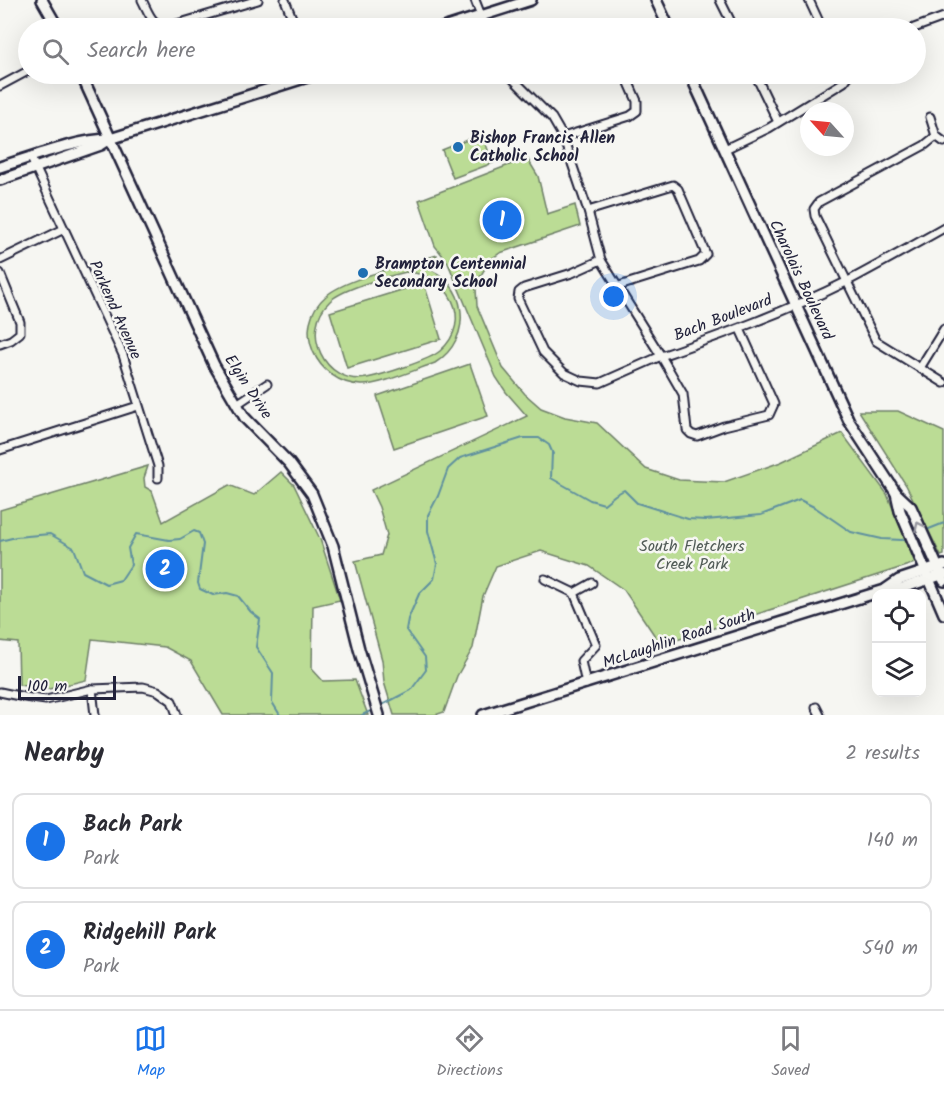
<!DOCTYPE html>
<style>
:root{--surface:#fff;--page:#f7f7f7;--text:#2b2b33;--muted:#7c7c81;--line:#e1e1e2;--accent:#1a73e8}
body{margin:0;font-family:Kalam,sans-serif;background:var(--page);color:var(--text)}
.controls{position:absolute;right:18px;bottom:18px;display:grid;overflow:hidden;border-radius:12px;box-shadow:0 6px 24px #0002}
.controls button{width:54px;height:54px;display:grid;place-items:center;padding:0;border:0;border-bottom:2px solid var(--line);background:var(--surface);color:var(--text);font:30px sans-serif}
.compass{position:absolute;left:800px;top:102px;width:54px;height:54px;border-radius:50%;background:var(--surface);box-shadow:0 6px 24px #0002;rotate:297deg}
.scale{position:absolute;left:18px;bottom:15px;width:98px;box-sizing:border-box;padding-left:6px;border:3px solid #22223b;border-top:0;font-size:16px;line-height:21px;white-space:nowrap;color:#22223b;-webkit-text-stroke:4px #f6f6f2;paint-order:stroke}
.you{position:absolute;left:614px;top:297px;width:21px;height:21px;margin:-15px;border:4px solid #fff;border-radius:50%;background:#1a73e8;box-shadow:0 0 0 9px #1a73e833}
.badge{display:grid;place-items:center;width:39px;height:39px;border-radius:50%;background:var(--accent);color:#fff;font-size:20px;font-weight:700}
.pin{position:absolute;translate:-50% -50%;border:3px solid #fff;box-shadow:0 2px 6px #0006}
.list{margin:0;padding:0;list-style:none}
h2{display:flex;justify-content:space-between;align-items:center;height:78px;margin:0;padding:0 24px;font-size:26px}
h2 small{font-size:20px;font-weight:400;color:var(--muted)}
.list li{display:grid;grid-template-columns:39px 1fr auto;gap:18px;align-items:center;box-sizing:border-box;height:96px;margin:0 12px 12px;padding:0 12px;border:2px solid var(--line);border-radius:12px}
.list b{display:block;font-size:22px;white-space:nowrap}
.list p{margin:0;font-size:20px;white-space:nowrap;color:var(--muted)}
.list em{font-size:20px;font-style:normal;color:var(--muted)}
.icon{flex:none;width:33px;height:33px;fill:none;stroke:currentColor;stroke-width:2;stroke-linecap:round;stroke-linejoin:round}
.map{position:relative;flex:none;width:944px;height:715px;overflow:hidden}
.search{position:absolute;background:var(--surface);box-shadow:0 6px 24px #0002;left:18px;right:18px;top:18px;height:66px;display:flex;align-items:center;gap:15px;box-sizing:border-box;padding:0 21px;border-radius:33px;color:var(--muted);font-size:22px}
.sheet{height:294px;background:var(--surface)}
nav{display:flex;justify-content:space-around;align-items:center;box-sizing:border-box;height:84px;border-top:2px solid var(--line);background:var(--surface);font-size:16px;color:var(--muted)}
nav a{display:grid;justify-items:center;gap:3px}
nav .on{color:var(--accent)}
.map>svg:first-child{display:block}
</style>
<div class="map">
<svg width="944" height="715" viewBox="0 0 944 715">
<rect width="100%" height="100%" fill="#f6f6f2"/>
<filter id="ink" filterUnits="userSpaceOnUse"><feTurbulence type="fractalNoise" baseFrequency=".0167" numOctaves="2"/><feDisplacementMap in="SourceGraphic" scale="12" xChannelSelector="R" yChannelSelector="G"/><feConvolveMatrix kernelMatrix="1 2 1 2 8 2 1 2 1" color-interpolation-filters="sRGB"/></filter>
<g filter="url(#ink)">
<g fill="#bbdc95" stroke="#6e7f68" stroke-width="1.5" fill-rule="evenodd">
<polygon points="482,134 493,163 453,178 442,150"/>
<polygon points="527,158 538,176 547,214 575,205 580,226 500,253 490,260 481,275 476,289 477,306 503,368 525,394 541,408 565,417 597,423 646,469 679,480 724,482 781,462 842,433 887,494 915,563 661,645 624,590 589,566 541,551 496,566 483,596 473,648 457,676 444,712 435,715 394,715 384,682 382,660 355,561 381,555 387,535 379,507 371,490 527,416 506,392 496,377 447,261 435,246 419,200"/>
<path d="M 437,255 L 439,261 L 423,267 C 468,280 475,338 435,363 C 417,369 378,386 361,385 C 316,383 290,327 326,296 C 344,279 411,263 437,255 ZM 406,272 C 449,274 475,320 440,351 C 430,360 382,375 367,378 C 324,386 299,330 330,301 C 342,289 388,276 406,272 Z"/>
<polygon points="424,283 441,339 347,368 330,312"/>
<polygon points="470,364 488,416 394,448 377,396"/>
<polygon points="859,411 898,411 944,432 944,555 941,556 906,485"/>
<polygon points="148,466 144,478 145,487 152,491 163,522 229,485 254,495 281,472 294,485 320,539 340,600 313,606 312,669 323,681 355,680 368,715 223,715 191,661 165,647 92,639 86,680 49,689 19,685 18,643 0,641 0,510"/>
</g>
<g fill="none" stroke-linecap="round" stroke-linejoin="round">
<g stroke="#5f909f" stroke-width="2">
<polyline points="552,453 551,478 590,500 604,504 615,495 624,490 637,503 688,519 706,520 761,515 800,500 816,508 851,532 882,539 902,540 908,538"/>
<polyline points="924,531 944,523"/>
<polyline points="0,541 16,537 50,534 74,548 83,572 106,584 121,580 131,565 128,548 136,534 169,540 180,539 194,531 199,533 203,544 198,583 200,589 213,595 227,593 238,596 251,612 260,619 256,647 273,673 272,702 280,715"/>
<polyline points="380,706 411,690 426,670 425,657 406,630 408,619 419,594 434,579 437,564 428,531 428,515 438,496 448,469 460,458 523,438 539,438 549,445 553,454"/>
<polyline points="362,715 375,709"/>
</g>
<g stroke="#22223b" stroke-width="11">
<g id="street">
<path d="M 142,0 C 149,13 152,28 170,26 L 258,0"/>
<polyline points="285,0 296,28"/>
<polyline points="475,0 486,28"/>
<polyline points="720,0 734,28"/>
<polyline points="809,0 822,28"/>
<polyline points="914,28 944,17"/>
<path d="M 508,74 L 552,118 L 563,137 L 588,211 L 601,260 L 661,356 C 725,334 788,311 848,281 C 880,264 912,246 944,228"/>
<polyline points="755,74 778,122"/>
<polyline points="0,86 28,71"/>
<polyline points="930,117 936,136"/>
<polyline points="563,137 630,116 637,111 637,101 625,74"/>
<polyline points="944,142 936,136 925,145 819,202 814,209 815,216 876,341 944,383"/>
<polyline points="725,149 769,128 844,82 850,74"/>
<polyline points="31,158 123,355 158,466 158,478"/>
<polyline points="588,211 673,185 678,189 706,254 699,261 619,286"/>
<polyline points="0,260 64,229"/>
<polyline points="601,260 572,273 524,288 519,292 518,299 543,352 564,373 581,381 600,383 661,356 683,394 687,430 691,434 697,436 724,426 769,415 774,404 740,329"/>
<polyline points="0,273 20,322 20,333 11,340 0,344"/>
<polyline points="920,368 944,329"/>
<polyline points="237,404 267,384"/>
<polyline points="0,450 138,406"/>
<polyline points="545,579 574,593 596,645 581,661 586,684"/>
<polyline points="574,593 592,583"/>
<polyline points="92,689 95,715"/>
<polyline points="0,692 24,697 46,700 92,689 143,687 158,691 172,701 177,715"/>
<polyline points="816,707 820,715"/>
</g>
</g>
<g stroke="#22223b" stroke-width="14">
<g id="secondary">
<polyline points="42,0 58,28"/>
<polyline points="656,0 669,28"/>
<polyline points="443,28 531,0"/>
<polyline points="81,74 214,365 245,418 289,463 312,494 333,546 359,649 379,715"/>
<polyline points="690,74 849,421 896,493 911,507 944,581"/>
<path d="M 0,167 C 32,157 78,139 110,139"/>
<polyline points="0,180 101,145 110,139 317,74"/>
<polyline points="896,493 900,511 944,614"/>
<polyline points="886,589 899,580 944,565"/>
<polyline points="483,715 885,590 900,589 944,574"/>
</g>
</g>
<use href="#street" stroke="#f6f6f2" stroke-width="7"/>
<use href="#secondary" stroke="#f6f6f2" stroke-width="9"/>
</g>
<defs><path id="oneway-chevron" d="M-2-3.5L2.5 0L-2 3.5" fill="none" stroke-width="1.6" stroke-linecap="round" stroke-linejoin="round" transform="scale(1.5)"/></defs>
<use stroke="#9797a0" href="#oneway-chevron" transform="translate(919 526) rotate(-115)"/>
</g>
<g fill="#1f6fb2" stroke="#f6f6f2" stroke-width="2">
<circle cx="458" cy="147" r="6"/>
<circle cx="363" cy="273" r="6"/>
</g>
<g text-anchor="middle" dominant-baseline="central" stroke-width="5" stroke-linejoin="round" paint-order="stroke">
<g font-size="16" font-weight="bold" fill="#22223b" stroke="#f6f6f2" text-anchor="start">
<text x="470" y="138">Bishop Francis Allen<tspan x="470" dy="18">Catholic School</tspan></text>
<text x="375" y="264">Brampton Centennial<tspan x="375" dy="18">Secondary School</tspan></text>
</g>
<g font-size="16" fill="#22223b" stroke="#f6f6f2">
<text transform="translate(801 280) rotate(65)">Charolais Boulevard</text>
<text transform="translate(115 310) rotate(66)">Parkend Avenue</text>
<text transform="translate(723 318) rotate(-21)">Bach Boulevard</text>
<text transform="translate(248 387) rotate(57)">Elgin Drive</text>
<text transform="translate(679 639) rotate(-18)">McLaughlin Road South</text>
</g>
<g font-size="16" fill="#505a56" stroke="#f6f6f2">
<text x="692" y="546">South Fletchers<tspan x="692" dy="18">Creek Park</tspan></text>
</g>
</g>
</svg>
<div class="controls">
<button><svg class="icon" aria-label="locate" viewBox="0 0 24 24"><circle cx="12" cy="12" r="6"/><path d="M12 2v4M12 18v4M2 12h4M18 12h4"/></svg></button>
<button><svg class="icon" aria-label="layers" viewBox="0 0 24 24"><path d="M12 4l9 5-9 5-9-5zM3 14l9 5 9-5"/></svg></button>
</div>
<svg class="compass" viewBox="-18 -18 36 36"><path d="M0-13l5 13h-10z" fill="#e53935"/><path d="M0 13l5-13h-10z" fill="#7c7c81"/></svg>
<div class="scale">100 m</div>
<div class="you"></div>
<div class="pin badge" style="left:502px;top:220px">1</div>
<div class="pin badge" style="left:165px;top:569px">2</div>
<div class="search"><svg class="icon" aria-label="search" viewBox="0 0 24 24"><circle cx="10" cy="10" r="6"/><path d="M15 15l6 6"/></svg>Search here</div>
</div>
<section class="sheet">
<h2>Nearby<small>2 results</small></h2>
<ul class="list">
<li><span class="badge">1</span><div><b>Bach Park</b><p>Park</p></div><em>140 m</em></li>
<li><span class="badge">2</span><div><b>Ridgehill Park</b><p>Park</p></div><em>540 m</em></li>
</ul>
</section>
<nav>
<a class="on"><svg class="icon" aria-label="map" viewBox="0 0 24 24"><path d="M3 6l6-2 6 2 6-2v14l-6 2-6-2-6 2zM9 4v14M15 6v14"/></svg>Map</a>
<a><svg class="icon" aria-label="directions" viewBox="0 0 24 24"><path d="M12 3l9 9-9 9-9-9zM9 14v-3h6M13 9l2 2-2 2"/></svg>Directions</a>
<a><svg class="icon" aria-label="saved" viewBox="0 0 24 24"><path d="M7 4h10v16l-5-4-5 4z"/></svg>Saved</a>
</nav>
